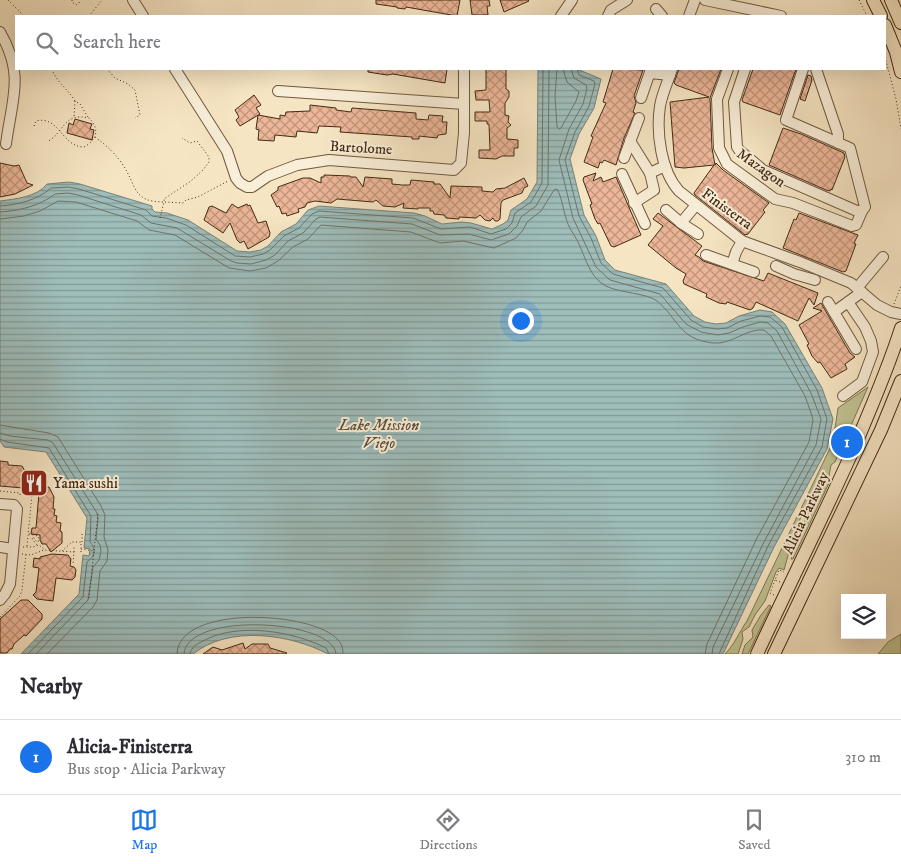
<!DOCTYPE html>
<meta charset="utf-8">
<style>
:root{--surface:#fff;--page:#f7f7f7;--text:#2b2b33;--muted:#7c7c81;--line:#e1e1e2;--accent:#1a73e8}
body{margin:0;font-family:"IM FELL DW Pica",serif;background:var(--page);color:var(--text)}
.controls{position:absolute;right:15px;bottom:15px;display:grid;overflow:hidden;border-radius:0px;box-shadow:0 5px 20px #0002}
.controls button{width:45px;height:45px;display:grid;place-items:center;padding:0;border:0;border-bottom:1px solid var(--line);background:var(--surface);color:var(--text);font:25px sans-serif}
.you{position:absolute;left:520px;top:320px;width:18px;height:18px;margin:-12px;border:4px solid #fff;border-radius:50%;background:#1a73e8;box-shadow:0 0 0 8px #1a73e833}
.badge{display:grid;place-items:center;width:32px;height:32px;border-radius:50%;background:var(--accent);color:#fff;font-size:16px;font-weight:700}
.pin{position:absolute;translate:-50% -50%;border:2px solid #fff;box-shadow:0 1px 5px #0006}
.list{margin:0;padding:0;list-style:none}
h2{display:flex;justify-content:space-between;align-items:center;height:65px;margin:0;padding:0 20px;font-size:21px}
h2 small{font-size:16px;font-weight:400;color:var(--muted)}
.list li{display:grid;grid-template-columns:32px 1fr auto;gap:15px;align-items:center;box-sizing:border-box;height:75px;padding:0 20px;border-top:1px solid var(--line)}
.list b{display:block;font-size:19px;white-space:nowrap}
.list p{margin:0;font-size:16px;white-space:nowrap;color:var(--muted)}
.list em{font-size:16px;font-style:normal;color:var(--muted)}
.icon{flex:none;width:28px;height:28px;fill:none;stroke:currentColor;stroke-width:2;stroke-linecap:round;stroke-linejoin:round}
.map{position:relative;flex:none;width:901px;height:654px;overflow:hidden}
.search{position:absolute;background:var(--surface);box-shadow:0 5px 20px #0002;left:15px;right:15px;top:15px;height:55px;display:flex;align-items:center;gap:12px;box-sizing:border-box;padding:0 18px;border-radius:0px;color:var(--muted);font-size:19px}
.sheet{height:140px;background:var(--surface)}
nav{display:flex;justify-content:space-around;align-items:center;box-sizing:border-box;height:70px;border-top:1px solid var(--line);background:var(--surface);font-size:14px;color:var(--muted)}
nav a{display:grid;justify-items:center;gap:2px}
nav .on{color:var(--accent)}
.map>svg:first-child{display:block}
</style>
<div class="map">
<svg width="901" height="654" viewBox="0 0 901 654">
<defs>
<pattern id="water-rules" width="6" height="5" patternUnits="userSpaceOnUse" patternTransform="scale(1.25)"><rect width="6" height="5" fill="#9ebdbb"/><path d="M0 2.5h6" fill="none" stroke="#829a97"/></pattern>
<pattern id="building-cross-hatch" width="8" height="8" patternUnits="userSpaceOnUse" patternTransform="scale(1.25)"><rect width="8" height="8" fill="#ecb698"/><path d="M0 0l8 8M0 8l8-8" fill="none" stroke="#c1947b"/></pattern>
</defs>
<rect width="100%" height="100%" fill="#f6e5c3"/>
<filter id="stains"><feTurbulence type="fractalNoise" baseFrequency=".004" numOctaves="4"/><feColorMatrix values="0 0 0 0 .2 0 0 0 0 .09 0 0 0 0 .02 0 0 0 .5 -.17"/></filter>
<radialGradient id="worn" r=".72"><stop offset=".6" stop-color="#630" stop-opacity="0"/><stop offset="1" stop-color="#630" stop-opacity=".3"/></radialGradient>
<g fill="#c0c392" stroke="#827652">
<path d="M 868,387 L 835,462 L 831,465 L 829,476 L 821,484 L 800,519 L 794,534 L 784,570 L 779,568 L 776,572 L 765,601 L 755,615 L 749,627 L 742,632 L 743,639 L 738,654 L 725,654 C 735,644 739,632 747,621 L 833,442 L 838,408 Z"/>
<polygon points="827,482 829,483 793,559 791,559 806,518"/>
<polygon points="769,605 771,606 748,654 742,654 745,645 753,637 752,630 761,615"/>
<polygon points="901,634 901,654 878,654 888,642"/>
</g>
<path fill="url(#water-rules)" stroke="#7a8278" d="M 538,69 L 577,69 L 601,79 L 594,108 L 579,134 L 570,159 L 584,215 L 596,236 L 605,260 L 615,270 L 666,284 L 694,316 L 705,322 L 716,324 L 726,323 L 739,316 L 760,310 L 772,312 L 785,324 L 822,388 L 833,419 L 827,449 L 774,547 L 723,654 L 328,654 C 290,634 229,625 193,654 L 21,654 L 79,594 L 83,555 L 89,556 L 90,549 L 84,548 L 87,518 L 46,452 L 4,447 L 0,441 L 0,201 C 15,199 37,197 47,184 L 69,182 L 80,184 L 152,206 L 152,209 L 155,212 L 167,213 L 188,220 L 237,251 L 250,252 L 261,250 L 268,246 L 281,232 L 296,224 L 308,210 L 319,206 L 414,213 L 425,216 L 442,224 L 462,222 L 471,223 L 492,229 L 503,224 L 508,220 L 511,210 L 527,199 L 537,182 Z"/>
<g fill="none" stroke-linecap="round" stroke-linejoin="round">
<g stroke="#717467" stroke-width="1">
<polyline points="557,69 555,96 557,127 559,129 561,128 576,101 579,92 567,82 563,69"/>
<polyline points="571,69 574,78 586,85 587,88 583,104 569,129 559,160 573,218 596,267 610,280 660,294 686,324 701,332 718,335 729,333 743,327 760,322 768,323 777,331 811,393 821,419 816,445 764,542 713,647 712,654"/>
<polyline points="577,69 579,75 594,81 595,84 589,106 575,132 565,160 579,216 591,238 601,263 613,274 663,288 691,320 703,327 717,329 727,328 741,321 760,316 770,317 782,327 817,390 827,419 822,447 769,544 719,654"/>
<path d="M 0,206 C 17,205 38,200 51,188 L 68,187 L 79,189 L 146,210 L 152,216 L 166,218 L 186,225 L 235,256 L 250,257 L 263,254 L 270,250 L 284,236 L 299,228 L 312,214 L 319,211 L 413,218 L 441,229 L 470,227 L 491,234 L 506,229 L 512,223 L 515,213 L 531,202 L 542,183 L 543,69"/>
<path d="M 0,212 C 18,211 40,206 55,194 L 68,193 L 78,195 L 141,215 L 151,223 L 177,228 L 231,261 L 237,263 L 251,264 L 266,260 L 275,255 L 288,241 L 303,233 L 316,219 L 320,217 L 412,224 L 440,235 L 469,234 L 491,240 L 509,234 L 517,226 L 521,217 L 536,206 L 548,185 L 549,69"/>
<path d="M 0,219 L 24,216 L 40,211 L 58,201 L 76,202 L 137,221 L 149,230 L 175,235 L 229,268 L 250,271 L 266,268 L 278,261 L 293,247 L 308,239 L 321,225 L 411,232 L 440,243 L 463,241 L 494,248 L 516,238 L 523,230 L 527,222 L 541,211 L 554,190 L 557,189 C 562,198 563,209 566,218 C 568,227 574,234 578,242 C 586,258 589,277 606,286 C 619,293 647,293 657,301 C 679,319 678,339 713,343 C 732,345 746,328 764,330 L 771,336 L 805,396 L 811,413 L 813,420 L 809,442 L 757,538 L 707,644 L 705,654"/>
<polyline points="0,425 49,433 58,437 101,506 105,515 104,537 108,550 107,561 100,571 97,600 93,607 47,654"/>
<polyline points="0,433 10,436 48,440 53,443 97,513 98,519 96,539 100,545 101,551 99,560 93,567 88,600 36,654"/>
<path d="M 0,439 L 7,442 L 49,448 L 91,516 L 90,542 C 97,550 95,556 87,562 L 83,597 L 28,654"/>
<path d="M 177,654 C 178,604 314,611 338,640 C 342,644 343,649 343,654"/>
<path d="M 184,654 C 186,611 334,619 336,654"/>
<path d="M 190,654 C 191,647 197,644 203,641 C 237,622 293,631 326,648 L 329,654"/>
</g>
</g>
<g fill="url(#building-cross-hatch)" stroke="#442a13">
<polygon points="376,0 460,0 457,16 406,7 405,9 397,8 397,7 376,4"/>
<polygon points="470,0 489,0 490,6 487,6 488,15 472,15"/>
<polygon points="500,0 528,0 529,1 504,12"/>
<polygon points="368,69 447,69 445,83 393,74 387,75 368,72"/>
<polygon points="486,69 506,69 506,89 509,91 509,97 505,103 505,115 509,116 508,122 511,125 507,128 507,139 518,140 518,148 514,148 514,156 502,156 496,159 479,158 479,150 490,150 489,124 487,124 487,121 475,121 475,112 490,112 489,100 476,100 475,91 486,90"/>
<polygon points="613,69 643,70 634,96 636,103 633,112 635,113 624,138 616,165 604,160 602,163 600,162 598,168 584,162 593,137 591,136 606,103 603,102"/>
<polygon points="679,69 721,69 710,98 712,148 715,165 716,163 723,170 769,203 763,210 765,212 748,234 745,235 695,195 694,193 714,165 684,168 675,167 670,102 709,97 676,85 674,83"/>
<polygon points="753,69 796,69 780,115 743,102 742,100"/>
<polygon points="808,75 811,76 812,80 805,101 800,99"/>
<polygon points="254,95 261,105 256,108 260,114 240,126 236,120 239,117 235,110"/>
<polygon points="310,105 336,108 336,110 351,112 352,108 416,113 416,119 428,120 429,115 443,116 442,122 447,122 446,134 438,135 437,138 419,136 419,139 412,139 412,137 340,132 341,127 319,126 317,133 297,131 296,137 275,135 274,141 258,140 259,130 256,129 258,115 280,119 280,115 285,116 286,112 310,111"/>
<polygon points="75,119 92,124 90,129 94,130 92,140 67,133 69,123 73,125"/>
<polygon points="783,128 801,134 844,153 845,157 832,190 831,189 830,191 826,190 769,165"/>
<polygon points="0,163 14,166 19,165 27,183 33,185 15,194 0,197"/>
<polygon points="596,173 593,181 601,177 603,182 616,177 641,235 614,247 611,246 600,223 598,224 595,219 590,205 592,204 583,180 584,177"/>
<polygon points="324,175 350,176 350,177 356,177 363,187 365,177 392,179 392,184 402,185 410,185 411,180 434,182 434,184 440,184 450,198 451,186 482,187 482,191 493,192 496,189 505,188 524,178 528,186 524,188 522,193 503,200 501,203 500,219 498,221 495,221 493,218 490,221 485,220 480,215 476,218 459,217 459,219 446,218 444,215 434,214 433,211 430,211 430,208 418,208 418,209 403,208 404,203 395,207 383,206 376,200 373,202 337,199 331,203 315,201 307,203 305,207 298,209 299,212 287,216 286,213 282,214 279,206 277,207 271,195 278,190 278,187 303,178 310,178 321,183 321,177 324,177"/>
<polygon points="232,204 238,208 247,204 248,206 250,205 258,223 266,221 270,233 269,237 248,249 244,241 240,243 237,240 230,223 223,233 204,220 209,207 212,206 226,213"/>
<polygon points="658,213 702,246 695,255 699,257 703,261 764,281 768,273 818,293 814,305 809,298 798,321 756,302 753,308 750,310 727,302 726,304 719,303 706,297 707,294 684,284 683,281 686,274 676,268 648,245 663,226 653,219"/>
<polygon points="799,213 858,235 854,243 856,244 846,271 843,272 783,248 794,219 796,220"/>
<polygon points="821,303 850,353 855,357 845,364 847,369 831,378 820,362 818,363 812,356 807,345 809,344 799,325 822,311 813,308"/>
<polygon points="0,461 8,462 8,465 22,466 25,471 39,472 47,482 46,487 49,487 54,497 53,509 55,509 54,515 57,516 56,522 61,523 60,531 62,532 62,543 51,552 46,544 42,544 40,540 40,535 31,534 32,528 36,528 39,493 23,491 23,488 0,486"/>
<polygon points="52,554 68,555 71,559 70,566 74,567 76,570 75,577 72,580 56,578 53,601 37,599 33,595 36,592 39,568 33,567 34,558 40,559 40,557"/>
<polygon points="21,600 28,600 42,614 42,619 26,636 24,635 14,644 12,649 10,649 7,653 0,653 0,619"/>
<polygon points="243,643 245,649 252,644 268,644 270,648 287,653 286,654 203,654 213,647 222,650"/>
</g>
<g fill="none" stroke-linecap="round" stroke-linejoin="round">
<g stroke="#70593f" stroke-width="12">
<g id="minor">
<polyline points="133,0 143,16"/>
<polyline points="705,0 781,16"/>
<polyline points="656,9 662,16"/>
<polyline points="561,16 572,0"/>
<polyline points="608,16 611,10 627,0"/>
<polyline points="689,16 695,0"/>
<path d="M 0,32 C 25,75 12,98 6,144"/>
<polyline points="175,69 227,151 236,178 240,183 247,187 252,187 268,176 297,165 329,160 454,170 461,163 464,133 464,69"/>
<path d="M 672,69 C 668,81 662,94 660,106 C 656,133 661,171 679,191 L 742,241 L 800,262 L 851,283 L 877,305 L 891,312 L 901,314"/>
<polyline points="728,69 717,99 719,148 727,164 775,199 793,203 852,226 856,225 862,211"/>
<polyline points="745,69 734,102 737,147 739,150 763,170 857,211 862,211 865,207 850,148 786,120 803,69"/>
<polyline points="816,69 838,134 838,143"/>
<polyline points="650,73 670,75"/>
<polyline points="278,91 464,104"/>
<polyline points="641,98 651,69"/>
<polyline points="630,141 650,173"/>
<polyline points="624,158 639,118"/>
<polyline points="622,174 645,224"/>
<polyline points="634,203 654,190 650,173 665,166"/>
<polyline points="666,210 681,223 698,234"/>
<polyline points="681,223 696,205"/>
<polyline points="706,255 754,272"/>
<polyline points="732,264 736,252 742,241"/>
<polyline points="776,266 794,274 815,280"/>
<polyline points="857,288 883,257"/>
<polyline points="828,302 856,349"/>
<polyline points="834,312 862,292"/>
<polyline points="843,396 862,382 873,352 871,341 865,327 848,302"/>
<polyline points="0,504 14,505 17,509 10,584 5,594 0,600"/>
<polyline points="0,547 13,549"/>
</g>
</g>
<g stroke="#442a13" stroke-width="14">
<g id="major">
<polyline points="873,0 881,16"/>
<polyline points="891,0 901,23"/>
<polyline points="885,25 896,52 901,72"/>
<path d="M 757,654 C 789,585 823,517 854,448 C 871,408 888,369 901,328"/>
<polyline points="774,654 881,430 901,381"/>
</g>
</g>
<g stroke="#442a13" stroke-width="1" stroke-dasharray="1 2.5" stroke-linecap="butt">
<polyline points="8,0 24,16"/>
<polyline points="72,0 72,2 76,5 79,3 80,0"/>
<polyline points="859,0 867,16"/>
<polyline points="89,16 102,0"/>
<polyline points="885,57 896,99 901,129"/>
<path d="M 52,69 C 56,82 68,89 75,101"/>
<polyline points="107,69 115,78 128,84 135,90 140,115 135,118"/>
<polyline points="74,116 75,101 80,104 88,117"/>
<path d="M 34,126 L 36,121 C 59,115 62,147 84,147 C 97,140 100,129 89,118 C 63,112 65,132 47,142"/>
<path d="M 95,137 C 106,145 116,154 123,165 C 137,186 132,202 164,202 L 164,199 L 191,181 L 203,170 L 209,162 L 209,157 L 197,141 L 190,143 L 182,138"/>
<polyline points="160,218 164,202 183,203 186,200 198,197 228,181"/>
<polyline points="894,304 901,286"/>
<polyline points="0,491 20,493 20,497"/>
<polyline points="29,534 38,536 39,541 37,542 33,537 32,539 37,545"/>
<polyline points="82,542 82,534"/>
<polyline points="27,546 32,494"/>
<polyline points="23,547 33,547 39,545 45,550 74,552 73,565"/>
<polyline points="81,549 94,551 89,598"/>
<polyline points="94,550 98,514"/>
<polyline points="62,551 72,542 81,542 81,553"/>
<polyline points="74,552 74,547"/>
<polyline points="22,554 31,555 44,550"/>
<polyline points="780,582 775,580 779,570 784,572"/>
<polyline points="774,595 770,593 775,580"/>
<polyline points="0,617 20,596 22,590 26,555"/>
</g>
<use href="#minor" stroke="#f9eed8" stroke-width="10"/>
<use href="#major" stroke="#f6e5c3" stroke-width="12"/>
</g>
<defs>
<g id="restaurant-square" transform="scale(1.4375)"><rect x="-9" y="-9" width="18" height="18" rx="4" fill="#8f2418" stroke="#f9eed8"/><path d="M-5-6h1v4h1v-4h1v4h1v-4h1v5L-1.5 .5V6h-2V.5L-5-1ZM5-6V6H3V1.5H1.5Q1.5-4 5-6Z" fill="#fff"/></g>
</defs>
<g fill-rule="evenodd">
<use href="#restaurant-square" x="34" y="483"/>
</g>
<g text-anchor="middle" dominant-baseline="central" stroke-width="4" stroke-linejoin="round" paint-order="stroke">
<g font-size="15" fill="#442a13" stroke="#f9eed8">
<text transform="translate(361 148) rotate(3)">Bartolome</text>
<text transform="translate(761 168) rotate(35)">Mazagon</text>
<text transform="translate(727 209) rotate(36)">Finisterra</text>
<text transform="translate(806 513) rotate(-65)">Alicia Parkway</text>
</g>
<g font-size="15" fill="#442a13" stroke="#f9eed8" text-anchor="start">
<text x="53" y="483">Yama sushi</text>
</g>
<g font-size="16" font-style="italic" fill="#5a4f3d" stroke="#f9eed8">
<text x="379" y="425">Lake Mission<tspan x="379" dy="18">Viejo</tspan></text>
</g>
</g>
<rect width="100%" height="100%" filter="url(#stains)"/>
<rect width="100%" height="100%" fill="url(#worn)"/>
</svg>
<div class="controls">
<button><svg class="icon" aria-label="layers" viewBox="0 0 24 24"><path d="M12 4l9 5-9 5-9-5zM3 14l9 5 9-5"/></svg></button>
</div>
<div class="you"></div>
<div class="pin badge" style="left:847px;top:442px">1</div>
<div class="search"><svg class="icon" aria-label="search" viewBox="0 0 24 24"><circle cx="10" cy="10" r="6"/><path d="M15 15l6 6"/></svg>Search here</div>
</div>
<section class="sheet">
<h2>Nearby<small></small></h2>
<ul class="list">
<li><span class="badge">1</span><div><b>Alicia-Finisterra</b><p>Bus stop · Alicia Parkway</p></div><em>310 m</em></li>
</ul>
</section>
<nav>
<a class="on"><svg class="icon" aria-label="map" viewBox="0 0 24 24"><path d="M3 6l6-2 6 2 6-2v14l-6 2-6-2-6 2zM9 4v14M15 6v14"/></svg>Map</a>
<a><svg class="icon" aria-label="directions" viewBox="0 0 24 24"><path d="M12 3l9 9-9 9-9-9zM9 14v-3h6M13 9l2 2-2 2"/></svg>Directions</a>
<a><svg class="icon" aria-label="saved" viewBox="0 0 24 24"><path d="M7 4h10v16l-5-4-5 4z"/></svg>Saved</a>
</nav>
